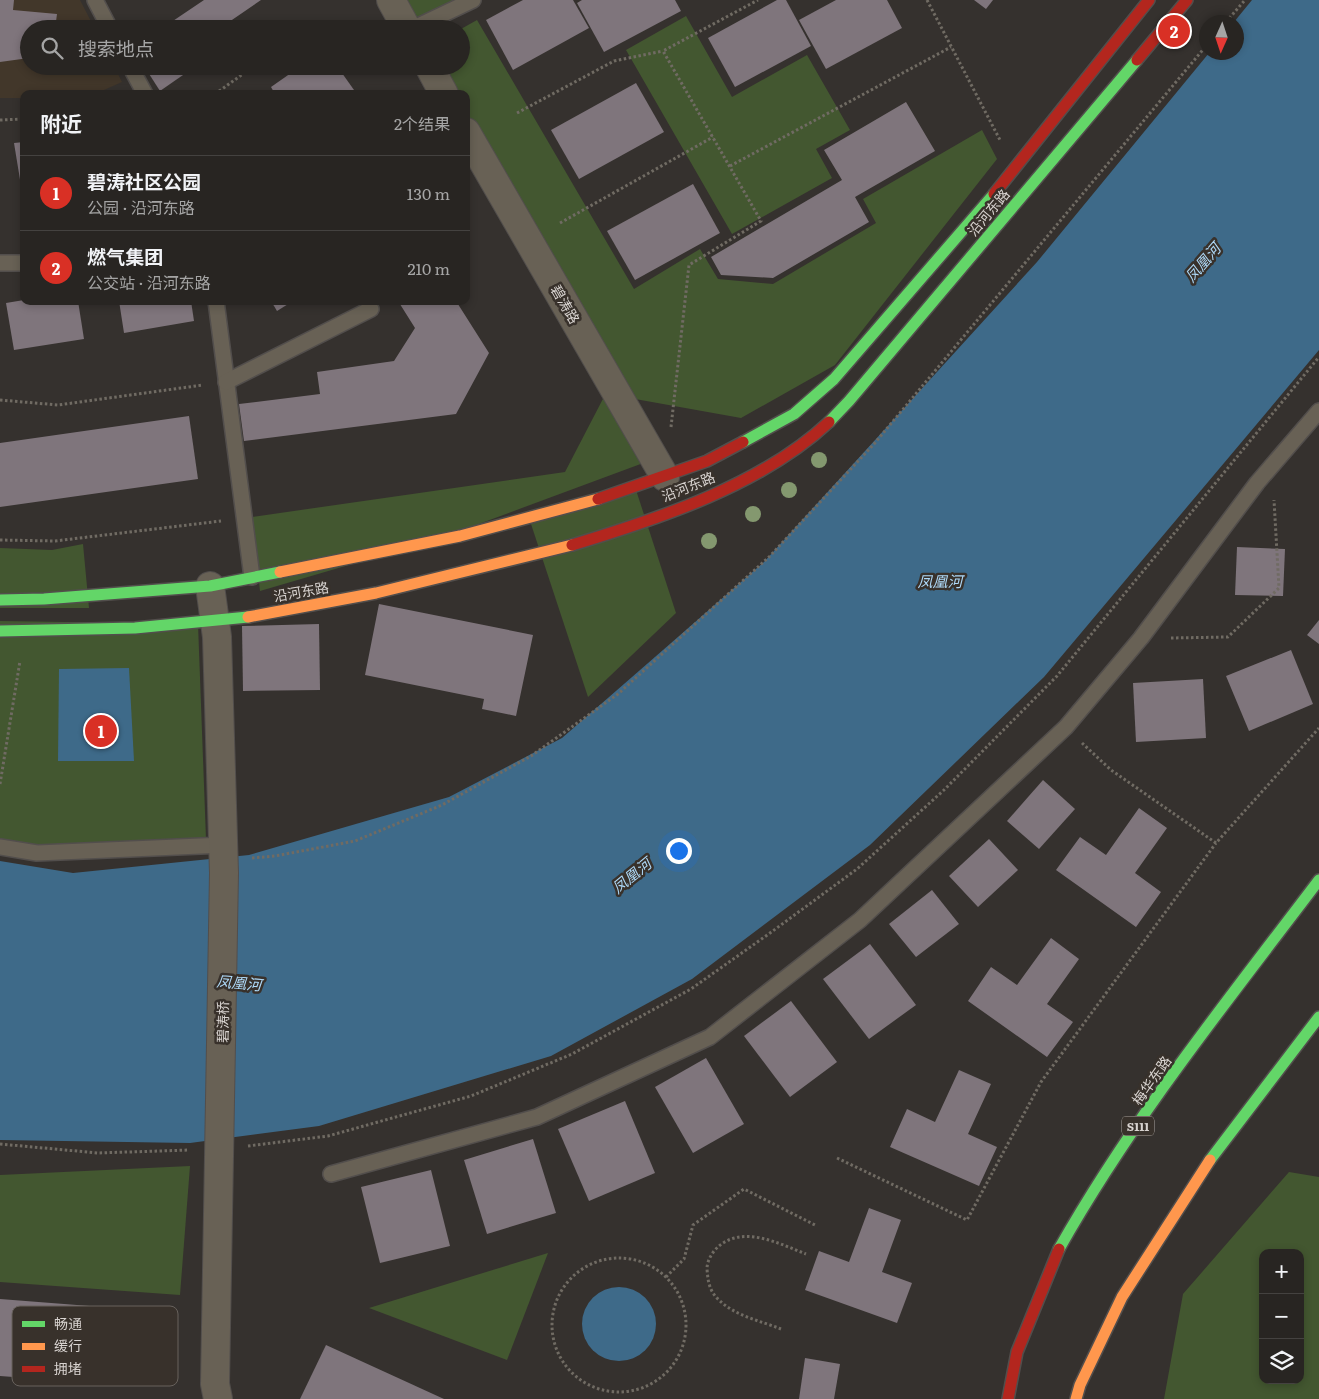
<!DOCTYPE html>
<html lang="zh">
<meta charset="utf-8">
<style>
:root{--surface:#282522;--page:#302d2a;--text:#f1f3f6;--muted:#a5a5a5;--line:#444240;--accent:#d93025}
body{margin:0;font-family:Literata,"Noto Sans SC",serif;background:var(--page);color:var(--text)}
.controls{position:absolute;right:15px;bottom:15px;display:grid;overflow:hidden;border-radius:10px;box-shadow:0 2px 8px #0003}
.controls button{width:45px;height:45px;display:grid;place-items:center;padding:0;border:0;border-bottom:1px solid var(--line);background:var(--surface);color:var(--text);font:25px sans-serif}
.compass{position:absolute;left:1199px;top:15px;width:45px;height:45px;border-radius:50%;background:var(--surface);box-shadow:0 2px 8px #0003;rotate:183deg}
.you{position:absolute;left:678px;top:850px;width:18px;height:18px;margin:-12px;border:4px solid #fff;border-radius:50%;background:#1a73e8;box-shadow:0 0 0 8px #1a73e833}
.badge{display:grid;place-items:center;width:32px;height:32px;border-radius:50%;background:var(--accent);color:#fff;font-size:16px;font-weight:700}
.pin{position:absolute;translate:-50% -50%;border:2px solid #fff;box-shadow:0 1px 5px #0006}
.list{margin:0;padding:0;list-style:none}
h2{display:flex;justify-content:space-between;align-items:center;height:65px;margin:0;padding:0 20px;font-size:21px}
h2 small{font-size:16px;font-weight:400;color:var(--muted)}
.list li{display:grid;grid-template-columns:32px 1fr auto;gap:15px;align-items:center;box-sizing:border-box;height:75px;padding:0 20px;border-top:1px solid var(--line)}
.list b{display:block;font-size:19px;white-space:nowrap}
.list p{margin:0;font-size:16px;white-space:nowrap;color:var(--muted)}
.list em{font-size:16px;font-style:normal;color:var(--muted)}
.icon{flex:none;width:28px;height:28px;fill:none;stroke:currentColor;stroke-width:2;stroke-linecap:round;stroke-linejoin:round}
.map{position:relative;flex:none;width:1319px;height:1399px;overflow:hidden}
.search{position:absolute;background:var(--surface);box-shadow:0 2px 8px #0003;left:20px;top:20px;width:450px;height:55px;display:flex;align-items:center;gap:12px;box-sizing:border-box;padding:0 18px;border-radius:28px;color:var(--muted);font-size:19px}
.panel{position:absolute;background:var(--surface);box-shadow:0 2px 8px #0003;left:20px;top:90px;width:450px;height:215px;border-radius:10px}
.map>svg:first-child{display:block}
</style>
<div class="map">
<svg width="1319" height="1399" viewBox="0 0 1319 1399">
<rect width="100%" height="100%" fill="#35312e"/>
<polygon fill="#42372a" points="0,0 80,0 95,29 29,29 29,66 114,66 122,82 95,94 24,94 24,98 0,98"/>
<g fill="#435730" fill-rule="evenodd">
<polygon points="396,0 462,0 410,25"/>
<polygon points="686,16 732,97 807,55 850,130 816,149 832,178 732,234 626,50"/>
<polygon points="477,20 634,289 700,249 718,279 773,284 876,223 863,199 982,130 997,159 835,365 741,418 624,397 466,120 466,94 452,94 436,66 461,66 461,29"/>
<polygon points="606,393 646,462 441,538 260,591 252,517 565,472"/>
<polygon points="636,490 676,613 588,697 531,524"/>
<polygon points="83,544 89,608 0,608 0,548 52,550"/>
<polygon points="0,621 198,624 206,839 38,847 0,841"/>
<polygon points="190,1166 180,1295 0,1282 0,1175"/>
<path d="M 1289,1172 L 1319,1177 L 1319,1399 L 1164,1399 L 1183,1294 ZM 1263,1253 L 1300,1253 L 1300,1380 L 1263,1380 Z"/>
<polygon points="548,1253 507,1360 369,1308"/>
</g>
<g fill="#3e6a89">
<polygon points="1252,0 1319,0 1319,350 1044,677 870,845 692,979 551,1056 319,1126 190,1143 0,1140 0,861 73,873 249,855 449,797 562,738 764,562 1037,262 1209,53 1236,52 1236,22 1234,22"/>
<polygon points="129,668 134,761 58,761 59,669"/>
<circle cx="619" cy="1324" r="37"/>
</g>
<g fill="#7f757c">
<polygon points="0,0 14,0 13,10 57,14 55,29 29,29 29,58 0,62"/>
<polygon points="204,0 261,0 229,22 233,29 161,29"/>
<polygon points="523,0 573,0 589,28 513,70 486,20"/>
<polygon points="582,0 675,0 681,11 604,52 577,3"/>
<polygon points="777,0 786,0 811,46 735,87 708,38"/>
<polygon points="836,0 887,0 902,28 826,69 799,20"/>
<polygon points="974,0 993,0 986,9"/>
<polygon points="144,66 196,66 160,91"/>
<polygon points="301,66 337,66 354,90 349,94 275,94 271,87"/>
<polygon points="636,83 664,132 579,179 551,130"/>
<polygon points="906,102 935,151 855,197 869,222 773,278 721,275 711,257 842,180 824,150"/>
<polygon points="24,142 24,198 23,198 14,143"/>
<polygon points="693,184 720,233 635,280 607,231"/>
<polygon points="24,300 78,301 84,339 14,350 6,303"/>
<polygon points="119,301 191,301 194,321 124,333"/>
<polygon points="271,301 293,301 277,311"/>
<polygon points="398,301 456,301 489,353 456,414 244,441 239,404 320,394 317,372 394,361 415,328"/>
<polygon points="189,416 198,479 0,507 0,443"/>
<polygon points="1237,547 1285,549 1283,596 1235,595"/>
<polygon points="379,604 533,635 516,716 482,709 484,699 365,675"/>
<polygon points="1319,620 1319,644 1307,635"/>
<polygon points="319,624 320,690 243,691 242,626"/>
<polygon points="1291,650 1313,704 1249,731 1226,676"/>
<polygon points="1203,679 1206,738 1136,742 1133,683"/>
<polygon points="1043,780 1075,809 1039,849 1007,821"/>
<polygon points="1139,808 1167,828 1135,873 1161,892 1136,927 1056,870 1080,837 1106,855"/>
<polygon points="989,839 1018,870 978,907 949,876"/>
<polygon points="932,890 959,924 916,957 889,924"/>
<polygon points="1051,938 1079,959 1047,1004 1073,1022 1047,1057 968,1001 991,967 1017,985"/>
<polygon points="870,944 916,1005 869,1039 823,979"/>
<polygon points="791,1001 837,1062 790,1097 744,1036"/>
<polygon points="706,1058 744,1124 693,1153 655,1087"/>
<polygon points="959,1070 991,1084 968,1134 997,1147 979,1186 890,1147 907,1109 935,1122"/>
<polygon points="625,1101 655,1173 589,1201 558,1129"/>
<polygon points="533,1139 556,1213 487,1234 464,1160"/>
<polygon points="431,1170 450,1246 380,1263 361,1187"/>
<polygon points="869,1208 901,1220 882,1272 912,1283 897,1323 805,1290 819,1251 849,1262"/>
<polygon points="0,1299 141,1310 135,1386 0,1376"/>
<polygon points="326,1345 444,1399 300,1399"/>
<polygon points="805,1358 840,1364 834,1399 799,1399"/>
</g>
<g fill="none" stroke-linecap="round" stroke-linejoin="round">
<g stroke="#524e4c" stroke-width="18">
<g id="lane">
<polyline points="95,0 110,29"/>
<polyline points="412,29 473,0"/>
<polyline points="130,66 145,94"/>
<polyline points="0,263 24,263"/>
<polyline points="216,301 252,577"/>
<polyline points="226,382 371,309"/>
<polyline points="0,847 37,853 224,845"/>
<polyline points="331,1174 537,1117 710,1037 860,920 1066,727 1141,638 1257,483 1319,411"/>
</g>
</g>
<g stroke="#524e4c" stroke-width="30">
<g id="street">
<polyline points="391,0 407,29"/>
<polyline points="429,66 444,94"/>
<polyline points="466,132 665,477"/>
<polyline points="210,586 217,637 224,873 215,1384 218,1399"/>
</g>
</g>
<g stroke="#524e4c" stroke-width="14">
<g id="fast">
<polyline points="829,422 849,401 1137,60"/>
<polyline points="743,442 794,414 834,379 994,194"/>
<polyline points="0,600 44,599 210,586 280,572"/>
<polyline points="0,631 135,628 248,617"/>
<polyline points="1210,1160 1319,1017"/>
<path d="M 1059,1249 C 1133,1118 1228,1000 1319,880"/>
</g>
</g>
<g stroke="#524e4c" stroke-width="14">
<g id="slow">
<polyline points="280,572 460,536 598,499"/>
<polyline points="248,617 376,593 572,545"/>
<polyline points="1076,1399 1080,1385 1122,1297 1210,1160"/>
</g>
</g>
<g stroke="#524e4c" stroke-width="14">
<g id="jam">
<polyline points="1137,60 1187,0"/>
<polyline points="994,194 1149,0"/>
<polyline points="598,499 707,461 743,442"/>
<path d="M 572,545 C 658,519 762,485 829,422"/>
<polyline points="1008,1399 1017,1352 1059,1249"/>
</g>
</g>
<g stroke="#706b63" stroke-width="3" stroke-dasharray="2.5 2.5" stroke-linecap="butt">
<polyline points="927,0 1000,140"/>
<polyline points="1226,22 1245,0"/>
<polyline points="307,29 310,27"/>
<polyline points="215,94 254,66"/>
<polyline points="517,113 614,61 663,51"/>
<polyline points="0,120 24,119"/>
<polyline points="730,166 951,47"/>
<polyline points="560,223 713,137"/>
<polyline points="0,400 58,405 203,385"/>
<polyline points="671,427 689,265 761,221 663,51 758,0"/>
<polyline points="0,540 55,541 221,521"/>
<polyline points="1171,638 1228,637 1279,588 1274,500"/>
<polyline points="1082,743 1111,770 1216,843 1319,728"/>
<polyline points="0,784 20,661"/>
<polyline points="252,858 275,856 355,841 442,805 531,756 618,694 770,556 874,444 1206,46"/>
<polyline points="0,1144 98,1153 189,1150"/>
<polyline points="248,1146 328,1136 471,1096 572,1054 691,989 770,933 857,869 944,790 1057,676 1319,357"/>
<polyline points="837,1158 967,1220 1041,1082 1216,843"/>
<circle cx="619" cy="1325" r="67"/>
<polyline points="666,1277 684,1259 693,1225 744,1189 815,1225"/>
<path d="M 781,1329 C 761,1321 735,1316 719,1300 C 709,1291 708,1281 707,1269 C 707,1260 713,1251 719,1246 C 744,1225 780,1244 806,1254"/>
</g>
<use href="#lane" stroke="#686155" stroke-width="15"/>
<use href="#street" stroke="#686155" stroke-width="28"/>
<use href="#fast" stroke="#63d668" stroke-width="11"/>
<use href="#slow" stroke="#ff974d" stroke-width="11"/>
<use href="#jam" stroke="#b3261e" stroke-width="11"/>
</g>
<g fill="#84986f">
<circle cx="819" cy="460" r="8"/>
<circle cx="789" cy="490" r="8"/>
<circle cx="753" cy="514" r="8"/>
<circle cx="709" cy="541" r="8"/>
</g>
<g text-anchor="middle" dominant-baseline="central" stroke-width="5" stroke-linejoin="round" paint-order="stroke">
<rect fill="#38312b" stroke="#a9a39f" stroke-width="1" x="1122" y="1116.5" width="32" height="19" rx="4"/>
<g font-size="12" font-weight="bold" fill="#d9d4d1">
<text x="1138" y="1126">S111</text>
</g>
<g font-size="14" fill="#d9d4d1" stroke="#38312b">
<text transform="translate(988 212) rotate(-50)">沿河东路</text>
<text transform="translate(566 304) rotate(60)">碧涛路</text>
<text transform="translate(688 486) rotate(-22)">沿河东路</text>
<text transform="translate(301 591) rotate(-10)">沿河东路</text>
<text transform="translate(222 1022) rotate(-89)">碧涛桥</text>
<text transform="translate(1151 1080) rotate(-55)">梅华东路</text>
</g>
<g font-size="15" font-style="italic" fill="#aed9f8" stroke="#38312b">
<text transform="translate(1202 262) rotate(-49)">凤凰河</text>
<text x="940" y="580">凤凰河</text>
<text transform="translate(631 875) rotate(-39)">凤凰河</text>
<text transform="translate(239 982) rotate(5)">凤凰河</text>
</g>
</g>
<rect x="12" y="1306" width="166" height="80" rx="8" fill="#38312b" stroke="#68625d" stroke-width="1"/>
<rect x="22" y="1321" width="23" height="6" fill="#63d668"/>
<rect x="22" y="1343" width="23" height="7" fill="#ff974d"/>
<rect x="22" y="1366" width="23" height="6" fill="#b3261e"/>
<g font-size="14" fill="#d9d4d1">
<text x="54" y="1329">畅通</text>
<text x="54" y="1351">缓行</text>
<text x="54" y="1374">拥堵</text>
</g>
</svg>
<div class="controls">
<button>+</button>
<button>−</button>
<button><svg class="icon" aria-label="layers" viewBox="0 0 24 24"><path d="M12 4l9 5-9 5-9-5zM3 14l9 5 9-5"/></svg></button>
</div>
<svg class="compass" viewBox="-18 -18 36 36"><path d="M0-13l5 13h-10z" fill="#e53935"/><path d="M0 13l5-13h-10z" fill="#a5a5a5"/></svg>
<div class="you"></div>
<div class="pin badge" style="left:101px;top:731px">1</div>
<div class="pin badge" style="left:1174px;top:31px">2</div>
<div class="search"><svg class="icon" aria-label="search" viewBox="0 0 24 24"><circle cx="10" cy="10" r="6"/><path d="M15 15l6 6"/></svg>搜索地点</div>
<section class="panel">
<h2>附近<small>2个结果</small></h2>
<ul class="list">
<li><span class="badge">1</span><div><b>碧涛社区公园</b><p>公园 · 沿河东路</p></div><em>130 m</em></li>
<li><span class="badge">2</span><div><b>燃气集团</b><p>公交站 · 沿河东路</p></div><em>210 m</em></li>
</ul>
</section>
</div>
